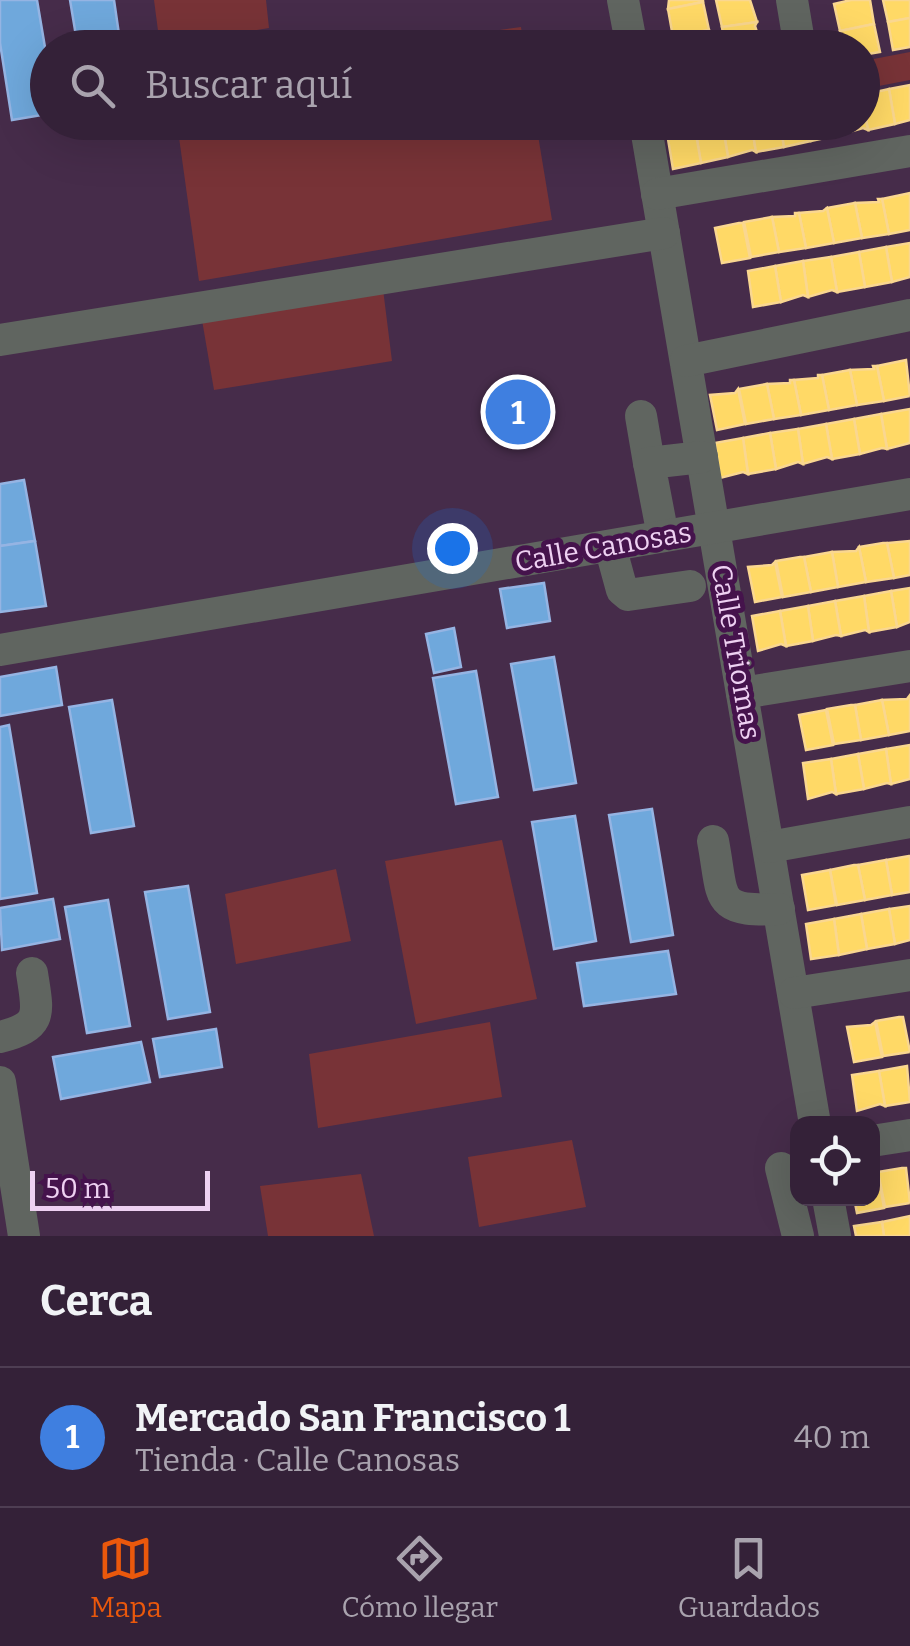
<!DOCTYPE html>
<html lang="es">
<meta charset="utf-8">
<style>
:root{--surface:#342138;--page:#3f2e43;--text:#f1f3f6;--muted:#a9a3ae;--line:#4e3e53;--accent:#ea580c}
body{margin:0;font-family:Bitter,serif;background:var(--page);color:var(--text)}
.controls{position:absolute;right:30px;bottom:30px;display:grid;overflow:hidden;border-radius:20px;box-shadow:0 10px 40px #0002}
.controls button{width:90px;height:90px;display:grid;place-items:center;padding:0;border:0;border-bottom:2px solid var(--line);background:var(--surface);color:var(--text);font:50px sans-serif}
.scale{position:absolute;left:30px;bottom:25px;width:180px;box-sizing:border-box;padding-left:10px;border:5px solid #eed1f2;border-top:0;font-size:28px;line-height:35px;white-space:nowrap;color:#eed1f2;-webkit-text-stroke:8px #45134c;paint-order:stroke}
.you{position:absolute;left:452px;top:548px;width:35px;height:35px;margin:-25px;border:8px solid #fff;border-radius:50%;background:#1a73e8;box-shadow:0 0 0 15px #1a73e833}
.badge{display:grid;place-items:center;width:65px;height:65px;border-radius:50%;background:var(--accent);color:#fff;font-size:32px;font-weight:700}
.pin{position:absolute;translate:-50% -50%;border:5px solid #fff;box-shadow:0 2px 10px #0006}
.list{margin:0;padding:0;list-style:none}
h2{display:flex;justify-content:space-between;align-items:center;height:130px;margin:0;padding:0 40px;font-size:42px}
h2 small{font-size:32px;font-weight:400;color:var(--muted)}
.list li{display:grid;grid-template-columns:65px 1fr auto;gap:30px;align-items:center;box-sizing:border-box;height:140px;padding:0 40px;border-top:2px solid var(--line)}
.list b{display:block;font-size:38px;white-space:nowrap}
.list p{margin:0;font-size:32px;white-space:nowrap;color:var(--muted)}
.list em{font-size:32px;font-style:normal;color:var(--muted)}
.icon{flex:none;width:55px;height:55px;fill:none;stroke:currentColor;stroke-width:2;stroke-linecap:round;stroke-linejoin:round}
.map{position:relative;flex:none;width:910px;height:1236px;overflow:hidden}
.search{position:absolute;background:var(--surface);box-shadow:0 10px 40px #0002;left:30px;right:30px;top:30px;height:110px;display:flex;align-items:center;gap:25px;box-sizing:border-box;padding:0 35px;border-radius:55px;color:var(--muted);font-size:38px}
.sheet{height:270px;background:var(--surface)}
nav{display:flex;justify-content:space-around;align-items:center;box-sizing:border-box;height:140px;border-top:2px solid var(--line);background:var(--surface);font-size:28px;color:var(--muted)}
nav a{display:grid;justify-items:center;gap:5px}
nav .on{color:var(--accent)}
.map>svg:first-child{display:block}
</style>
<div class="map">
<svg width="910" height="1236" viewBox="0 0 910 1236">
<rect width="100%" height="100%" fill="#462c4a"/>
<g fill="#783337">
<polygon points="154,0 266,0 269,28 160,46"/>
<polygon points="521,27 524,47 381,47"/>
<polygon points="910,52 910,80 863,89 863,61"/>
<polygon points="177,123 536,123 552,220 199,281"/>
<polygon points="383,289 392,361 214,390 202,320"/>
<polygon points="502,840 537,999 416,1024 385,861"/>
<polygon points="336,869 351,941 236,964 225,894"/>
<polygon points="490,1022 502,1097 318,1128 309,1054"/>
<polygon points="572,1140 586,1207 479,1227 468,1157"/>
<polygon points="361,1174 374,1236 268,1236 260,1186"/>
</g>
<g fill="#ffd966" stroke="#fad790" stroke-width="2.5">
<polygon points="669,0 703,0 703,2 668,9"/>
<polygon points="716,0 750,0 757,22 722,27"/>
<polygon points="851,0 870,0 874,24 840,31 834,4"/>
<polygon points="883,0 910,0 910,18 888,22"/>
<polygon points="703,2 709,30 673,37 668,9"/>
<polygon points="910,18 910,47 893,50 888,22"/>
<polygon points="757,22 755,26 762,48 725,48 722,27"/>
<polygon points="874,24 880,52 862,55 862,48 845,48 840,31"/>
<polygon points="709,30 712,48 678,48 674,41 673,37"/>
<polygon points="910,85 910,120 895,124 889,89"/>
<polygon points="889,89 895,124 868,130 862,95"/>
<polygon points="862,101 868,130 863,128 839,135 837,122 862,122"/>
<polygon points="722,122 751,122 756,152 752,150 728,157"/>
<polygon points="722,122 728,157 701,163 695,128"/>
<polygon points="751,122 780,122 784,147 756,152"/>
<polygon points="780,122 808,122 811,141 784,147"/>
<polygon points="808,122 837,122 839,135 811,141"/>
<polygon points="695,128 701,163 673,169 667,133"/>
<polygon points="910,193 910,230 889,234 882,199"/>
<polygon points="878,199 882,199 889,234 862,238 855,203 879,202"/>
<polygon points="855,203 862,238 834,243 827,208"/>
<polygon points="827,208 834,243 806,248 799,213 823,211"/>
<polygon points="795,213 799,213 806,248 779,252 772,217 795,216"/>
<polygon points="772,217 779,252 751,257 744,222"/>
<polygon points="739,223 743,223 750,258 722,263 715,228"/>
<polygon points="910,243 910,277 892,282 886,247"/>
<polygon points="886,247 892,282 865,287 859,252"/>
<polygon points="859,252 865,287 837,292 831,257"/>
<polygon points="831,257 837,292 832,290 808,297 803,261"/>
<polygon points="803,261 808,297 803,295 781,302 775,266"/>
<polygon points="775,266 781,302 753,307 748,271"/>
<polygon points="906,360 910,396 884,401 877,366"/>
<polygon points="873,366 877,366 884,401 857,405 850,370 874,369"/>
<polygon points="850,370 857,405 829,410 822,375"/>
<polygon points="818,375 822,375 829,410 801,415 794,380 818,378"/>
<polygon points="790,380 794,380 801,415 774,419 767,384 790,383"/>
<polygon points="767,384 774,419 746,424 739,389"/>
<polygon points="738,389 745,424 717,430 710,395 735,393"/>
<polygon points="910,409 910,443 887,449 881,414"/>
<polygon points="881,414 887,449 882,448 860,454 854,419"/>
<polygon points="854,419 860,454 832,459 826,424"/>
<polygon points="826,424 832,459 827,457 803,464 798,429"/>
<polygon points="798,429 803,464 798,462 776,469 770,433"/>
<polygon points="770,433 776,469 748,474 743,438"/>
<polygon points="743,438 748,474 743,472 720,478 715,443"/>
<polygon points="910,541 910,575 894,578 887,543"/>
<polygon points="883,543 887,543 894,578 866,582 859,547"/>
<polygon points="859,547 866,582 838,587 832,552 856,551"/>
<polygon points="832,552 838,587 811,592 804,557"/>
<polygon points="800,557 804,557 811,592 783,597 776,561"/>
<polygon points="775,562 782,597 755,602 748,567 772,565"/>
<polygon points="910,588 910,622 897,627 891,591"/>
<polygon points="891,591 897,627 869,632 864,596"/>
<polygon points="864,596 869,632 865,630 841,636 835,601"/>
<polygon points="835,601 841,636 836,635 813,641 808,606"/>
<polygon points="808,606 813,641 786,646 780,611"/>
<polygon points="780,611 786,646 781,644 758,651 752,616"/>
<polygon points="910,695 910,731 889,735 882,700 907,699"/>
<polygon points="882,700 889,735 861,740 855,705"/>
<polygon points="851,705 855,705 861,740 834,744 827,709"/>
<polygon points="826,710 833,745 806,750 799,715"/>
<polygon points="910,745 910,779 891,784 886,749"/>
<polygon points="886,749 891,784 887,783 864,789 858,754"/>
<polygon points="858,754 864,789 836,794 831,759"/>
<polygon points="831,759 836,794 832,792 808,799 803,763"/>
<polygon points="909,856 910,856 910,892 892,895 886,860"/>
<polygon points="886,860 892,895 865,900 858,865"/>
<polygon points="854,865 858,865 865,900 837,905 830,870"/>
<polygon points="830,870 836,905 808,910 802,875"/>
<polygon points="910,906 910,940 895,944 889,909"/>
<polygon points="889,909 895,944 867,949 861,914"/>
<polygon points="861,914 867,949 839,955 834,919"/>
<polygon points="834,919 839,955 811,959 806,924"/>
<polygon points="899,1017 903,1017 910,1052 883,1056 876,1021"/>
<polygon points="875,1022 882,1057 854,1062 847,1027 871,1025"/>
<polygon points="907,1066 910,1102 885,1106 879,1071"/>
<polygon points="879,1071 885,1106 880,1104 857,1111 852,1075"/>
<polygon points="902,1168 906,1168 910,1203 885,1207 878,1172"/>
<polygon points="873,1173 878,1173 884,1208 857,1213 854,1198 872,1198"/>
<polygon points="910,1216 910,1236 884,1236 882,1222"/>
<polygon points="882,1222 884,1236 856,1236 854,1226"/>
</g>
<g fill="#6fa8dc" stroke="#95b4e3" stroke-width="2.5">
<polygon points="0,0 37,0 48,65 48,114 12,120 0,43"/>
<polygon points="70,0 114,0 121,48 78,48"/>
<polygon points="24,480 35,541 0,546 0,484"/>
<polygon points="35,541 46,606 0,612 0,546"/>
<polygon points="544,583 550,621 507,628 500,589"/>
<polygon points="454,628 461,667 434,673 426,634"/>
<polygon points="554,657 576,783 534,790 511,664"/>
<polygon points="56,667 62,705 0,716 0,677"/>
<polygon points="476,671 498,797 456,804 433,678"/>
<polygon points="112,700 134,826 91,833 69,707"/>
<polygon points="9,725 37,893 0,899 0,727"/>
<polygon points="652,809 673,935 631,942 609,815"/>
<polygon points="575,816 596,941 554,949 532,822"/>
<polygon points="188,886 210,1012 168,1019 145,892"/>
<polygon points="53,899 60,939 2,950 0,908"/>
<polygon points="108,900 130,1026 87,1033 65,907"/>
<polygon points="668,951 676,994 584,1006 577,963"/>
<polygon points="216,1029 222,1067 160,1077 153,1039"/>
<polygon points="141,1042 150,1082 61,1099 53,1057"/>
</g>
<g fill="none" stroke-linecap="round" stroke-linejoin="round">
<g stroke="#606560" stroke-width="32">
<polyline points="623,0 632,48"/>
<polyline points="792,0 798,36"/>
<polyline points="645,122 815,1124"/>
<polyline points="657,194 910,151"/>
<polyline points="0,340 664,233"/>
<polyline points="686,361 910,315"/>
<polyline points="641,416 649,463"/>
<polyline points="663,536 649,463 702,457"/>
<polyline points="610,546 622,590 628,595 690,586"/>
<polyline points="0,650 910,494"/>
<polyline points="742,693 910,666"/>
<path d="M 713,841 C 724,899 713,912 779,909"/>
<polyline points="769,847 910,822"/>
<polyline points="794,993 910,975"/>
<path d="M 0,1037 C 44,1026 38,1013 32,973"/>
<polyline points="0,1082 24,1236"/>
<polyline points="872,1141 910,1135"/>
<polyline points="781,1168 798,1236"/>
<polyline points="828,1198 835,1236"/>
</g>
</g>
<g text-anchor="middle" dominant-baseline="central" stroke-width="10" stroke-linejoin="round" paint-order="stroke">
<g font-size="28" fill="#eed1f2" stroke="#45134c">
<text transform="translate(603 547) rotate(-10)">Calle Canosas</text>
<text transform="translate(736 652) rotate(80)">Calle Triomas</text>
</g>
</g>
</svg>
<div class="controls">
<button><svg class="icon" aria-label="locate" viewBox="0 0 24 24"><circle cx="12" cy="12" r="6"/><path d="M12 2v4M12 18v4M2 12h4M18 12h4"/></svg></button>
</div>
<div class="scale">50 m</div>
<div class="you"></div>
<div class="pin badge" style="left:518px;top:412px;background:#3f7fe0">1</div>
<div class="search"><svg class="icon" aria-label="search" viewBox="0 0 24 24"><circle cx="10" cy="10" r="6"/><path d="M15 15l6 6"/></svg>Buscar aquí</div>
</div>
<section class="sheet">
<h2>Cerca<small></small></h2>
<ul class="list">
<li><span class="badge" style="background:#3f7fe0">1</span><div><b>Mercado San Francisco 1</b><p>Tienda · Calle Canosas</p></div><em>40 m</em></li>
</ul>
</section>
<nav>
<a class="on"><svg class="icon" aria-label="map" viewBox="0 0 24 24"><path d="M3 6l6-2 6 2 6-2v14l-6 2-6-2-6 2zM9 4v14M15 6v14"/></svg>Mapa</a>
<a><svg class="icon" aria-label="directions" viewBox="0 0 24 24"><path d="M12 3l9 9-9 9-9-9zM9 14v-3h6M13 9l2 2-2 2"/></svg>Cómo llegar</a>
<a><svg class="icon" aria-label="saved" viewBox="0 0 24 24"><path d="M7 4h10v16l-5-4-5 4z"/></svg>Guardados</a>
</nav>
